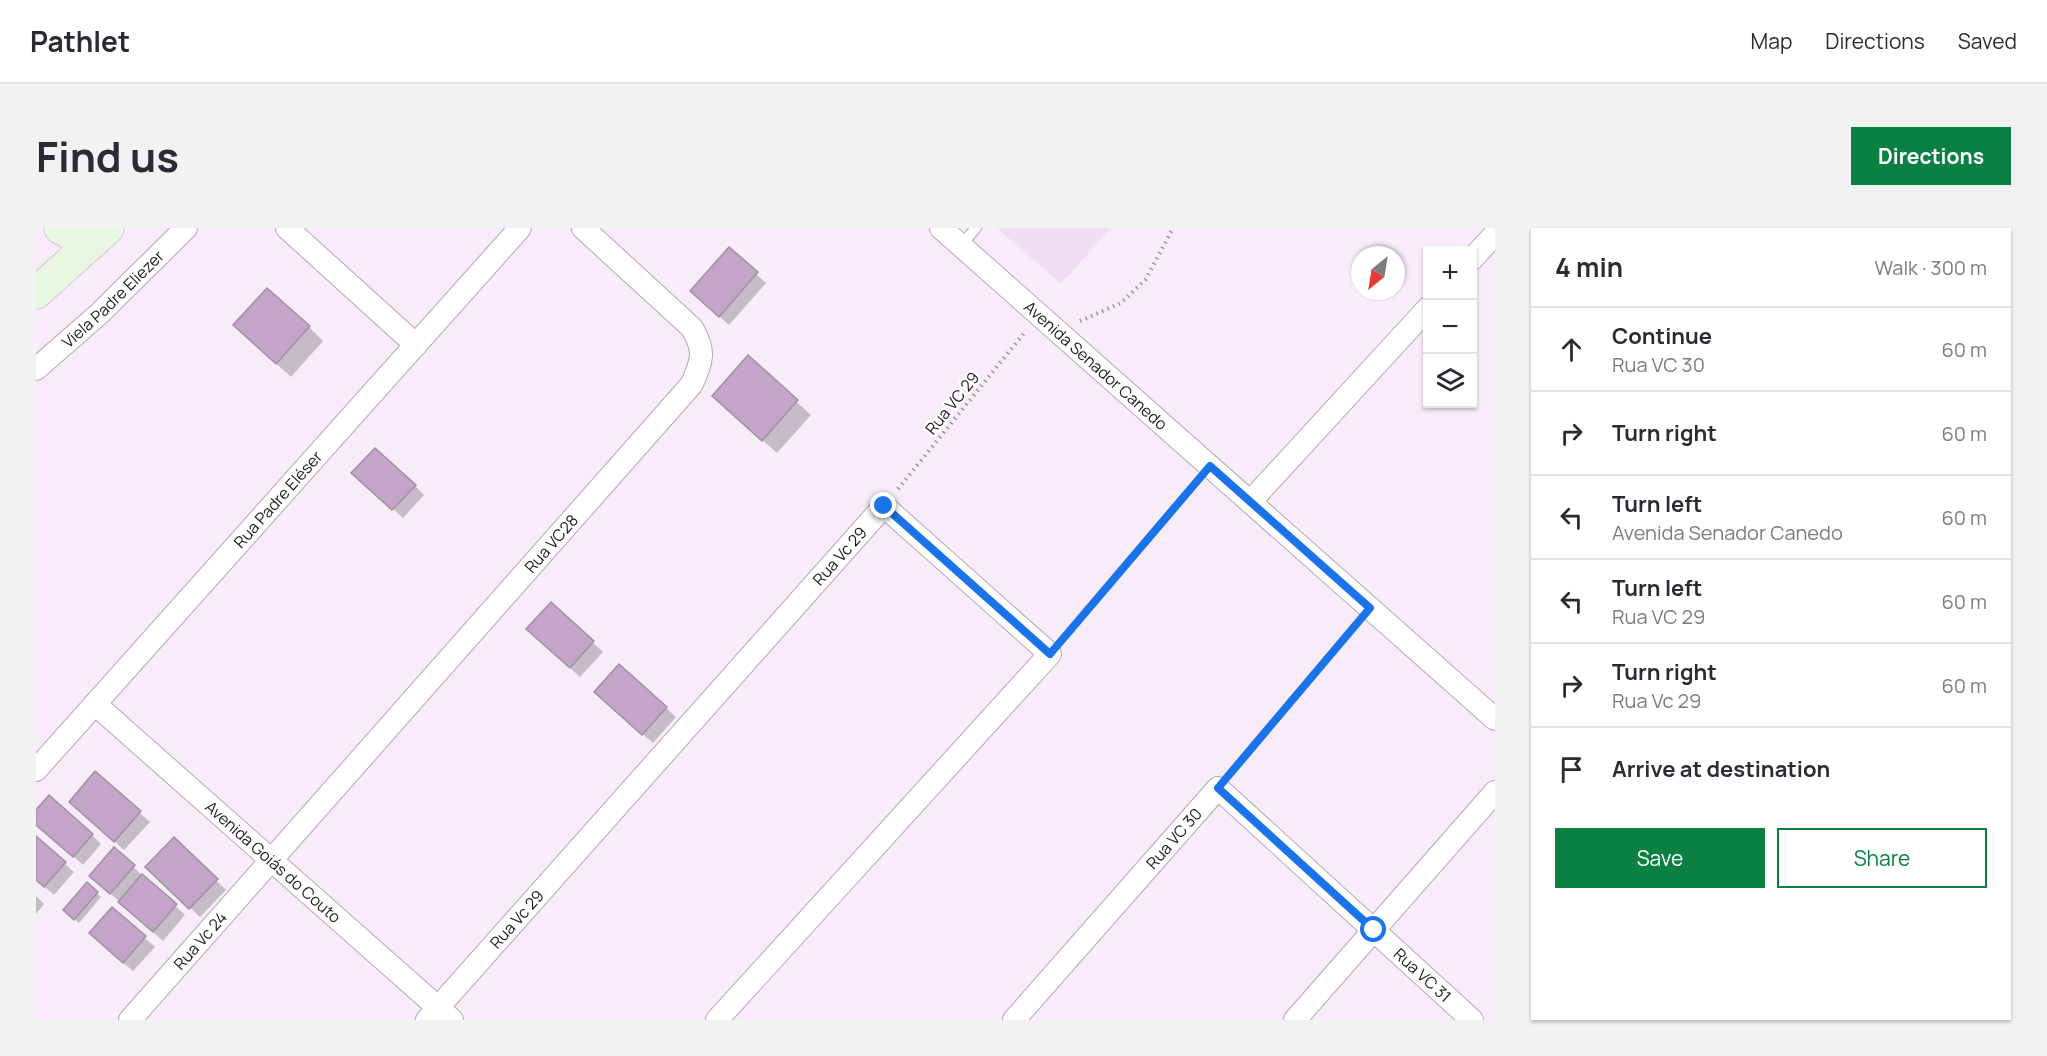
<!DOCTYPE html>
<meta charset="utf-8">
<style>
:root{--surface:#fff;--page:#f2f2f3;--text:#2b2b33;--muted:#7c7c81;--line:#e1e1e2;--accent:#0b8043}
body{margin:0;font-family:Manrope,sans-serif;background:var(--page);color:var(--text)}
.controls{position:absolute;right:18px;top:18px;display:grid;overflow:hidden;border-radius:0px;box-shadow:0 2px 4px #0004}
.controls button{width:54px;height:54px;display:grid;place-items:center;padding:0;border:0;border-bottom:2px solid var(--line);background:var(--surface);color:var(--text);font:30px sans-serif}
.compass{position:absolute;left:1315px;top:18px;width:54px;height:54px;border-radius:50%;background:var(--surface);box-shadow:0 2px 4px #0004;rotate:210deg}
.stop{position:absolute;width:18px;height:18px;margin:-14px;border:4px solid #1a73e8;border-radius:50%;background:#fff}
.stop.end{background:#1a73e8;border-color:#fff;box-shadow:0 2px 6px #0008}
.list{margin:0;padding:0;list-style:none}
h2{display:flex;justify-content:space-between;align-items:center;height:78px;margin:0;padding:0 24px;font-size:26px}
h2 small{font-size:20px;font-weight:400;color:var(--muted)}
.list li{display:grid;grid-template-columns:39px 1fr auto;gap:18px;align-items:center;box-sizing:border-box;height:84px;padding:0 24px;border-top:2px solid var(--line)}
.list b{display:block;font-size:22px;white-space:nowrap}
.list p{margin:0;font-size:20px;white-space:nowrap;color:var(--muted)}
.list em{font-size:20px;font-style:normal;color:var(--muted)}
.actions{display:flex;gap:12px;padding:18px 24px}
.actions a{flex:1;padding:14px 0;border:2px solid var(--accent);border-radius:0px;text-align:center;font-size:21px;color:var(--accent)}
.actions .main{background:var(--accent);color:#fff}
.icon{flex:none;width:33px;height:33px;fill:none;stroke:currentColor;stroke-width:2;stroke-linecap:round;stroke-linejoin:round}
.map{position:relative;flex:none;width:1459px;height:792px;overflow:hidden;border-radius:0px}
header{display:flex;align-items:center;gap:36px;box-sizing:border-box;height:84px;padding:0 30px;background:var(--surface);border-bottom:2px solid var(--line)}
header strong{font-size:28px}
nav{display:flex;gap:33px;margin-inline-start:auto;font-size:21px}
.intro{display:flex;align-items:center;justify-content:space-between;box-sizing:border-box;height:144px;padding:0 36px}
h1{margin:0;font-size:42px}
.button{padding:15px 27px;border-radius:0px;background:var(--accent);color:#fff;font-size:21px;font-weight:700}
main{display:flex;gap:36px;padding:0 36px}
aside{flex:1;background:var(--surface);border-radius:0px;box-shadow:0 2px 4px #0004}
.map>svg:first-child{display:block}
</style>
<header>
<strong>Pathlet</strong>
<nav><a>Map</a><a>Directions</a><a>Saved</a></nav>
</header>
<div class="intro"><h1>Find us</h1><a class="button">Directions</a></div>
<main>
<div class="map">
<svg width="1459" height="792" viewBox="0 0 1459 792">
<rect width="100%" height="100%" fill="#f8ecfa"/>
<polygon fill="#f0def3" points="961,0 1075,0 1025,56"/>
<g fill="#0003">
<polygon points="693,21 730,55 693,97 665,72"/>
<polygon points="273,99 287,113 255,149 213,111"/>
<polygon points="712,129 775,187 741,225 692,182"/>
<polygon points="327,254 379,258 388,267 367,290"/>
<polygon points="515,376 567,424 544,449 502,411"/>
<polygon points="569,474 630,480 640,489 617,515"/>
<polygon points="59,546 114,594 88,622 44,583"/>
<polygon points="0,585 56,607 65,616 47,637 0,595"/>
<polygon points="0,610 38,644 18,667 0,651"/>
<polygon points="138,611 190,662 164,689 112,639"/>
<polygon points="78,621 149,687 127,713 65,657"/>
<polygon points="51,657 65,669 43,695 29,682"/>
<polygon points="0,668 8,676 0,686"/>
<polygon points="76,681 119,719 97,743 64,715"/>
</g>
<g fill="#c4a5c9" stroke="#9e929f" stroke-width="1.5">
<polygon points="693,19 722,44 683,89 654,63"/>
<polygon points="231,60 274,98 240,136 197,97"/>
<polygon points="712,127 762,172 726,213 676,168"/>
<polygon points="339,220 380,257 356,282 315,245"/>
<polygon points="515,374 558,413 534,440 490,401"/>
<polygon points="583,436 631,479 606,507 558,464"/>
<polygon points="59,543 105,583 78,614 33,574"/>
<polygon points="13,567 57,606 37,629 0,597 0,582"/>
<polygon points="0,608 30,634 8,659 0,652"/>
<polygon points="138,609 182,651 153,681 109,639"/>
<polygon points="78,619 99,637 74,666 53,648"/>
<polygon points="106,646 141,676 117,704 82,674"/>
<polygon points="51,654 62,664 38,692 27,682"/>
<polygon points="76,679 110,708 87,735 53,705"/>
</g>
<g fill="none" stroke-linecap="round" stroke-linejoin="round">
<g stroke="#b4a8b6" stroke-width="12">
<polyline id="lane" points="925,17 940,0"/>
</g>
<g stroke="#b4a8b6" stroke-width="24">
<g id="street">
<polyline points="251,0 380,117"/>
<path id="s1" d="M 905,0 L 1459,491"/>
<polyline points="1436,31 1459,6"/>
<path id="s2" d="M 0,141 L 63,86 L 150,0"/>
<polyline points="1214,274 1392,80"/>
<path id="s3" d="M 59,476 L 416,792"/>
<path id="s4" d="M 0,542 L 484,0"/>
<path id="s5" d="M 94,792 L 656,156 C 666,132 670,124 656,100 L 547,0"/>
<path id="s6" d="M 391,792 L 848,278 L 1014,426 L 681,792"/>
<path id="s7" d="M 978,792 L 1182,560 L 1436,792"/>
<polyline points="1259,792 1459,564"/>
</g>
</g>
<g stroke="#b4a8b6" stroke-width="33">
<g id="secondary">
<polyline points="24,0 42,10 59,12"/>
<polyline points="0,65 72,0"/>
</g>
</g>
<g stroke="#9d949e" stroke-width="4" stroke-dasharray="1.5 4.5" stroke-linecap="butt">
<polyline points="1044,93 1085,75 1110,51 1137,0"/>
<polyline points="862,261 989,104"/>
<polyline points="1028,409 1160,255"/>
<polyline points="1197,542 1320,397"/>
</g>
<use href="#lane" stroke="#fff" stroke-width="10"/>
<use href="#street" stroke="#fff" stroke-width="22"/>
<use href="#secondary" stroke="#e9f6e2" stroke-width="32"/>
</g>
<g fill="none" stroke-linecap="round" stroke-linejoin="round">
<polyline stroke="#1a73e8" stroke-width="8" points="848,278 1014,426 1174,238 1334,380 1182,560 1338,702"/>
</g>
<g text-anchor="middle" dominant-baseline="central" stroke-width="4.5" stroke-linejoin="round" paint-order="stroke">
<g font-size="16" fill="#1e191e" stroke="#fff">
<text stroke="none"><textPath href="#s2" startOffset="104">Viela Padre Eliezer</textPath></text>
<text stroke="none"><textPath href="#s1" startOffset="207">Avenida Senador Canedo</textPath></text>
<text transform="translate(916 175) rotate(-51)">Rua VC 29</text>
<text stroke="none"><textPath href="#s4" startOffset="363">Rua Padre Eléser</textPath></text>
<text stroke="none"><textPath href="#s5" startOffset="636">Rua VC28</textPath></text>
<text stroke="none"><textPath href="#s6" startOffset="621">Rua Vc 29</textPath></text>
<text stroke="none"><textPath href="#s7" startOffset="242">Rua VC 30</textPath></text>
<text stroke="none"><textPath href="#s3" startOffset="238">Avenida Goiás do Couto</textPath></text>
<text stroke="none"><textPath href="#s6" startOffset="135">Rua Vc 29</textPath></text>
<text stroke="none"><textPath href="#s5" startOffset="106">Rua Vc 24</textPath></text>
<text stroke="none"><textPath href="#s7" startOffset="586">Rua VC 31</textPath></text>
</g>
</g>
</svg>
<div class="controls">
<button>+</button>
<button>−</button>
<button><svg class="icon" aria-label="layers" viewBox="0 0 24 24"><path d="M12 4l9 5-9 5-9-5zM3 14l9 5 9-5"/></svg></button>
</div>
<svg class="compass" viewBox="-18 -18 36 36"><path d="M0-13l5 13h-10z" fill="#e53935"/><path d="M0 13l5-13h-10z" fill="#7c7c81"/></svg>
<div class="stop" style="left:1338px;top:702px"></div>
<div class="stop end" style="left:848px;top:278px"></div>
</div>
<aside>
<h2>4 min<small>Walk · 300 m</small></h2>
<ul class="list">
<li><svg class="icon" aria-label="ahead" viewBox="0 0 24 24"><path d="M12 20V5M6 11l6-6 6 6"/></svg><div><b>Continue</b><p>Rua VC 30</p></div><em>60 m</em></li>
<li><svg class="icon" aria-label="right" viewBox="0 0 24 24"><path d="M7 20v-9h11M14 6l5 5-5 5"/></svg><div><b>Turn right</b></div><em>60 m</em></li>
<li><svg class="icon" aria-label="left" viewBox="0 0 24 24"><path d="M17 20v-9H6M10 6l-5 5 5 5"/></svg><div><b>Turn left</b><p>Avenida Senador Canedo</p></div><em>60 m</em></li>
<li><svg class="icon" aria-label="left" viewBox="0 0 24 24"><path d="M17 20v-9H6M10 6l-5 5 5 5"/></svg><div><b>Turn left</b><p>Rua VC 29</p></div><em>60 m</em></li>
<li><svg class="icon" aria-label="right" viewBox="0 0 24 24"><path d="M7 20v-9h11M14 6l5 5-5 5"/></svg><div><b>Turn right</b><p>Rua Vc 29</p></div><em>60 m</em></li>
<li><svg class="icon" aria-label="arrive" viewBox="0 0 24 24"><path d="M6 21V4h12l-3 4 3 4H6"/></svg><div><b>Arrive at destination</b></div></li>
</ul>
<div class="actions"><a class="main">Save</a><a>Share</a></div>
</aside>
</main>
